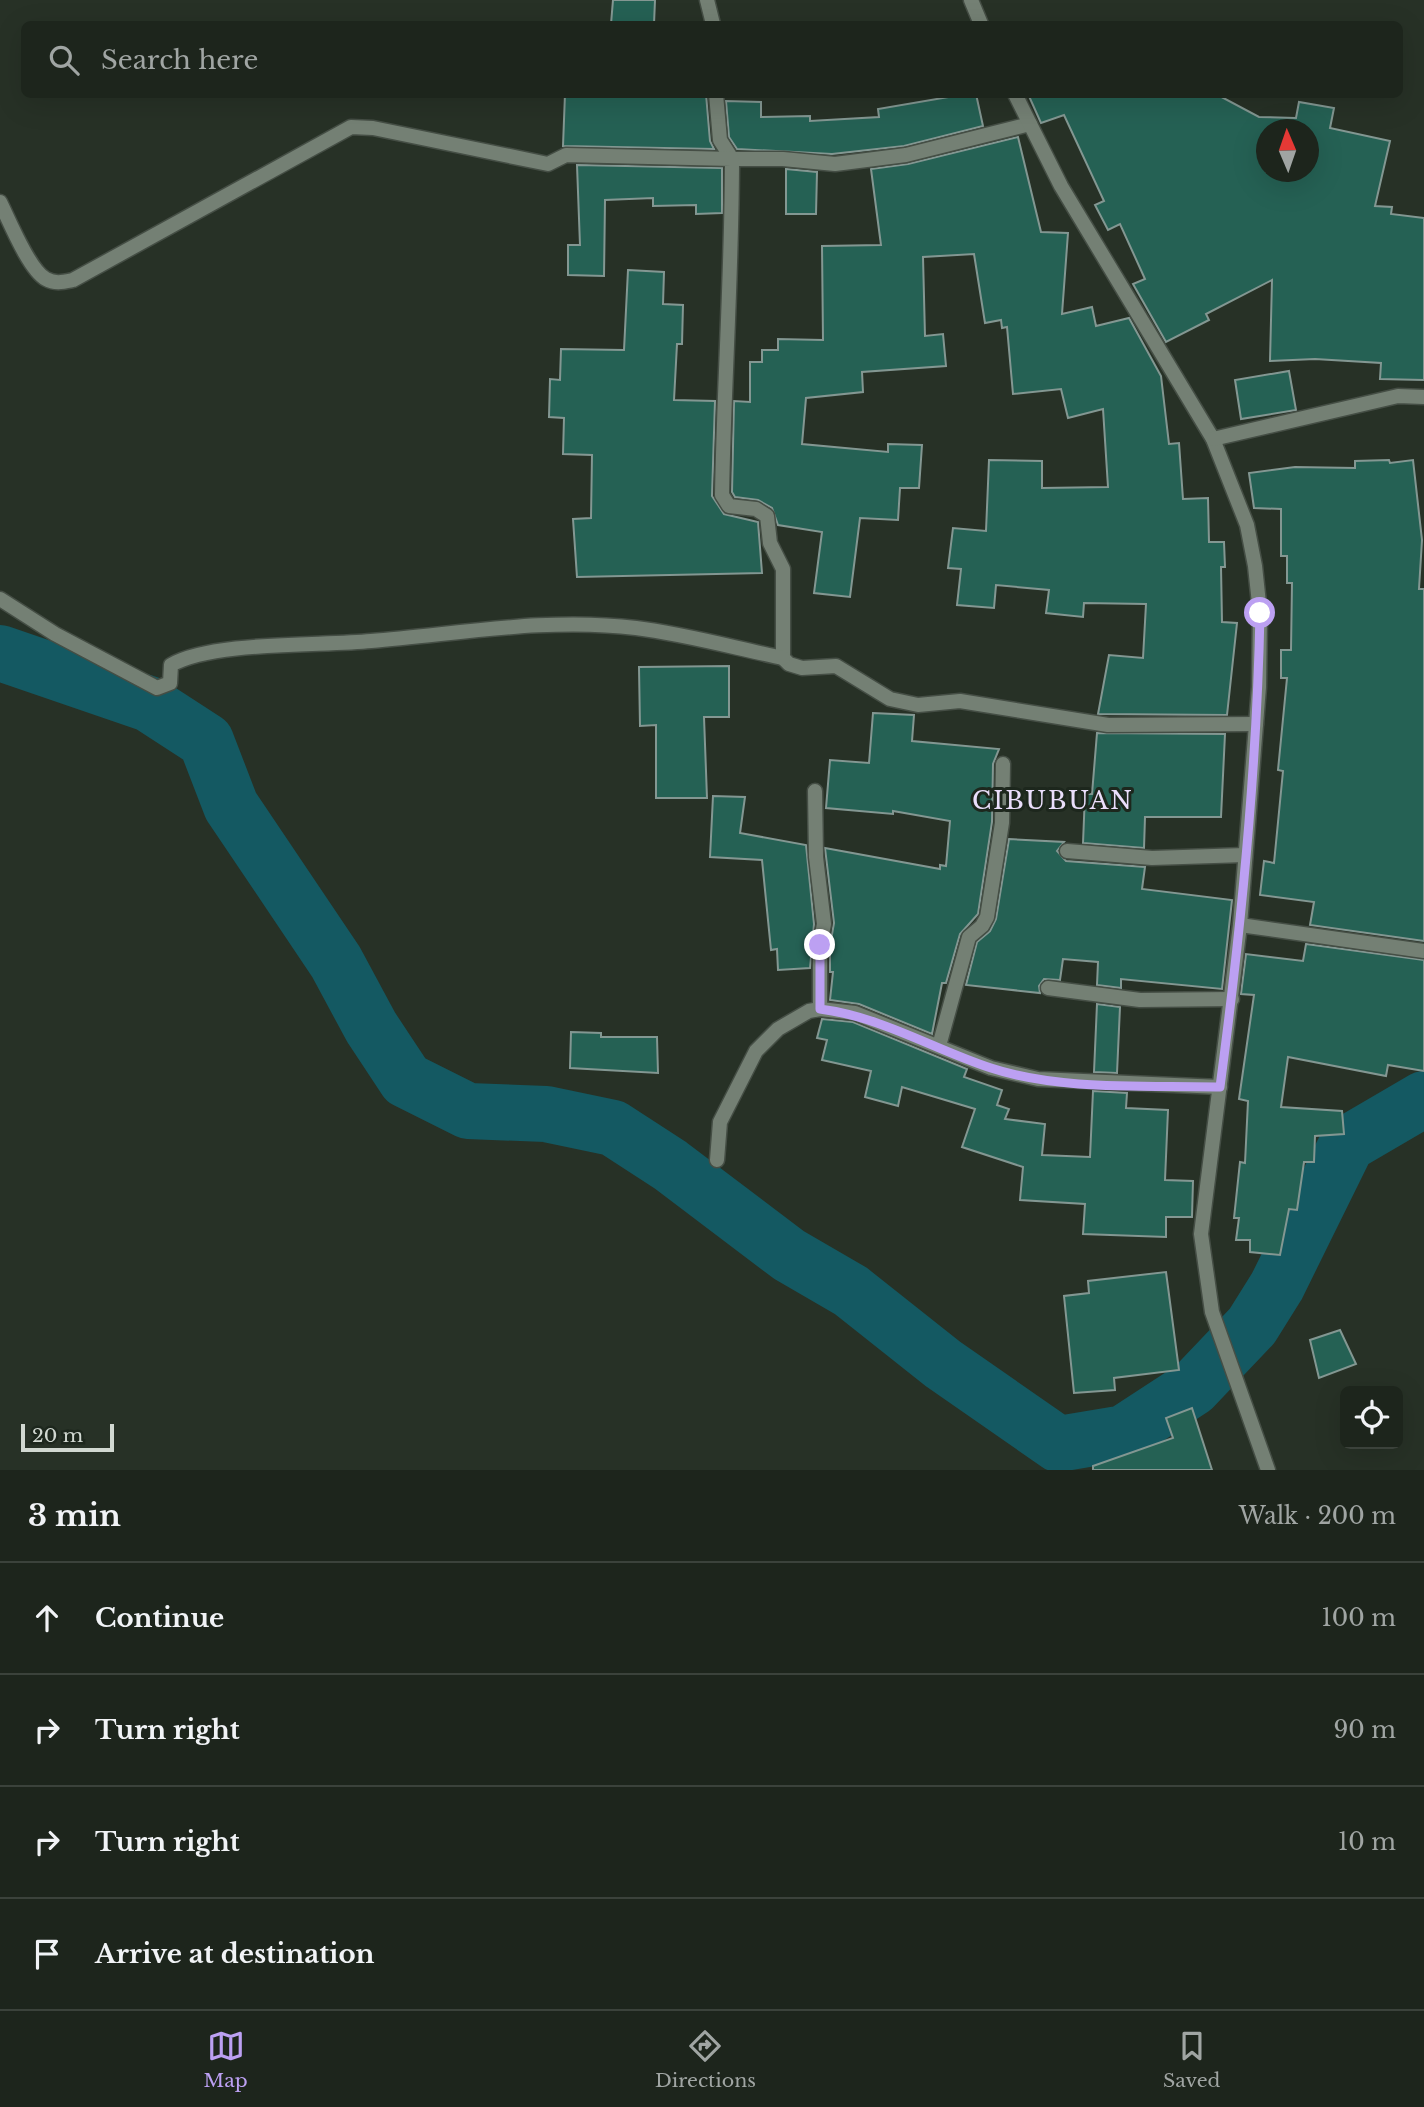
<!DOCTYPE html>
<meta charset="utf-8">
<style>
:root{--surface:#1d251c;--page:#2a3129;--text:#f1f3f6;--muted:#a0a5a3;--line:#3b423b;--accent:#bca0f2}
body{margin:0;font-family:"Libre Baskerville",serif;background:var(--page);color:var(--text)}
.controls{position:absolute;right:21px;bottom:21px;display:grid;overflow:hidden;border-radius:10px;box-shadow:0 7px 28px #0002}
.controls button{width:63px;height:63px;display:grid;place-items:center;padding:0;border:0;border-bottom:2px solid var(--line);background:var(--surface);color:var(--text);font:35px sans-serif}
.compass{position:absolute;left:1256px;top:119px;width:63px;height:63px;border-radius:50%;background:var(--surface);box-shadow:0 7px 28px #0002;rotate:358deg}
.scale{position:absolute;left:21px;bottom:18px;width:93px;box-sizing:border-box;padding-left:7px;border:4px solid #d1d8d1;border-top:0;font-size:19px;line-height:24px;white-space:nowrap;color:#d1d8d1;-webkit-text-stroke:5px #1d271d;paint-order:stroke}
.stop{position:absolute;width:21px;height:21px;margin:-16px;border:5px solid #bca0f2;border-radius:50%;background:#fff}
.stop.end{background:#bca0f2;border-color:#fff;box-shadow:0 2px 7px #0008}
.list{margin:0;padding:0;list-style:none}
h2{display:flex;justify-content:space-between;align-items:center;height:91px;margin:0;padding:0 28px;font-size:30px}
h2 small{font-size:23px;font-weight:400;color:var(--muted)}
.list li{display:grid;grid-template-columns:46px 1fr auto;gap:21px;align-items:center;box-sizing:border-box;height:112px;padding:0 28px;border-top:2px solid var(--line)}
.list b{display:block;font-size:26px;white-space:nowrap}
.list em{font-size:23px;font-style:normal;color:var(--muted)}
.icon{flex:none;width:38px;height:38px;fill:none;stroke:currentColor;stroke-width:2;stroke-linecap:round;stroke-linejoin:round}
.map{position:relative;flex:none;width:1424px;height:1470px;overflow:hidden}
.search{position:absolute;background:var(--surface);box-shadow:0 7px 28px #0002;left:21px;right:21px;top:21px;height:77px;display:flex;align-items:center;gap:18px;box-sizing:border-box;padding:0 24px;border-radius:10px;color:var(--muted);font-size:26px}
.sheet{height:539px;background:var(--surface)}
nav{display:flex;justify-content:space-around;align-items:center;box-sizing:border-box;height:98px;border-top:2px solid var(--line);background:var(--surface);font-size:19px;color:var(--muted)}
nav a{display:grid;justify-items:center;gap:4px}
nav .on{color:var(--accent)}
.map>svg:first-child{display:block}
</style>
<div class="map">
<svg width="1424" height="1470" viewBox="0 0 1424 1470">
<rect width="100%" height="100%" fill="#273126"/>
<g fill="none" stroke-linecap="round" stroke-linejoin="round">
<polyline stroke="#145962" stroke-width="56" points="0,653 149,704 206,741 231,806 336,962 371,1027 406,1080 468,1111 546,1114 613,1128 670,1165 789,1255 851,1291 943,1364 1058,1444 1124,1433 1193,1388 1252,1326 1277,1286 1347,1144 1424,1099"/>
</g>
<g fill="#256154" stroke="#839792" stroke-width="2" fill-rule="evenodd">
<polygon points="613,0 655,0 654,24 611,24"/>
<polygon points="565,94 706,94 710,141 714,149 563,146"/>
<polygon points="966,94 976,94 983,126 904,146 832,154 737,149 729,137 726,101 761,102 761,117 810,116 810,121 879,117 878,109"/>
<path d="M 1028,94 L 1216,94 L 1259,117 L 1296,118 L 1299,102 L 1334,108 L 1330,128 L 1390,141 L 1375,206 L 1392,207 L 1391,214 L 1424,218 L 1424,380 L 1380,379 L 1381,363 L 1315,359 L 1270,361 L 1272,280 L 1206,314 L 1209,320 L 1166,342 L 1133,284 L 1145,279 L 1120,224 L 1108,230 L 1095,205 L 1104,201 L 1064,115 L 1041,123 ZM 1266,130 L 1308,130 L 1308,172 L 1266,172 Z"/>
<polygon points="1018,137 1041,232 1068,233 1062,314 1092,307 1096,326 1129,318 1161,376 1169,444 1179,443 1183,499 1208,498 1209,542 1224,542 1225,567 1221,567 1222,622 1237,623 1227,715 1098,714 1109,655 1143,658 1146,604 1084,603 1083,617 1046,613 1049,590 996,585 994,608 957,605 961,569 948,568 953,528 986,531 989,460 1042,461 1042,488 1108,487 1103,409 1068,418 1061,389 1013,394 1007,327 1002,328 1001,320 985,323 974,254 923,257 925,336 943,334 946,366 862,372 863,392 806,398 802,444 888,452 888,444 922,445 919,488 900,488 898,520 860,518 850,597 814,593 822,532 778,525 772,508 758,500 735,497 732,492 734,401 750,402 750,362 762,362 762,350 778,350 778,339 823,340 822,246 881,245 871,169 908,164"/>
<polygon points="577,165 722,168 722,213 696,214 696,205 653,206 653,198 605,200 604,276 568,275 568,245 580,245"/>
<polygon points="786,169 817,172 816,214 786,214"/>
<polygon points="628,270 664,272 663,304 683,305 682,344 677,344 674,400 715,401 712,496 724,514 758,522 762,573 577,577 573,519 591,518 592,455 563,454 564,418 549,417 550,379 560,380 561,349 624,350"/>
<polygon points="1289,371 1296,410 1241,419 1235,380"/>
<polygon points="1389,460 1390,463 1413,460 1422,540 1419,589 1424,589 1424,941 1310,925 1314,902 1260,895 1264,861 1274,863 1283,771 1278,770 1287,678 1281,678 1281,650 1291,650 1292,583 1287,583 1287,556 1281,556 1281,509 1254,508 1249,473 1295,467 1355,468 1355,461"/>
<polygon points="729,666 729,717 704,717 707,798 656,798 656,725 640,726 639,667"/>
<polygon points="873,713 914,715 912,741 999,749 993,764 992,822 978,914 960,934 946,983 942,983 932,1034 859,1004 830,1000 833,972 830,972 830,946 834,923 825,848 940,869 940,865 946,866 950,821 893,811 893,814 826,808 830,760 869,763"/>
<polygon points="1097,733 1225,734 1221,817 1145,817 1144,848 1083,843 1085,794 1092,794"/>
<polygon points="713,796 745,797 740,833 806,845 814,924 810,968 778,970 777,949 771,950 762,860 710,857"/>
<polygon points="1009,839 1064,842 1057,851 1066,861 1145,867 1142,889 1232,900 1222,989 1121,979 1121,988 1097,985 1098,962 1063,959 1060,980 1044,979 1039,986 1040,993 966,985 977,942 990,931 996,919"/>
<polygon points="1306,944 1424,960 1424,1071 1388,1065 1386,1076 1288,1057 1281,1107 1342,1111 1344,1134 1315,1136 1314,1162 1304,1162 1297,1210 1289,1209 1280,1255 1250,1252 1250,1240 1236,1240 1239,1218 1234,1218 1240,1162 1245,1163 1248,1101 1239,1099 1254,995 1241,994 1246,954 1303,961"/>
<polygon points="1097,1004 1120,1007 1117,1073 1094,1072"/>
<polygon points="822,1019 853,1022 967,1069 964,1077 1002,1090 997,1105 1009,1109 1005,1119 1045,1124 1042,1155 1090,1157 1093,1091 1127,1093 1126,1108 1168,1110 1165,1180 1193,1181 1192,1217 1166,1217 1166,1237 1083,1234 1085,1204 1020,1200 1023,1167 962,1147 975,1109 902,1087 898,1106 865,1097 871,1071 822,1060 827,1040 817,1038"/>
<polygon points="571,1032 601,1033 601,1037 657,1037 658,1073 570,1068"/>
<polygon points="1166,1272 1179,1370 1114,1378 1115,1390 1074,1393 1064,1296 1089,1293 1088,1281"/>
<polygon points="1340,1330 1356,1364 1319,1378 1310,1340"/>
<polygon points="1192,1408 1212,1470 1093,1470 1093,1466 1173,1438 1166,1418"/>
</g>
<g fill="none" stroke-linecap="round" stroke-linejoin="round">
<g stroke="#454e45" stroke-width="17">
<g id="street">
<polyline points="707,0 713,24"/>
<polyline points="971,0 981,24"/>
<polyline points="716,94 720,140 732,159 783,159 835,164 906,155 1030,124"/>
<polyline points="1015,94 1061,186 1213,439 1247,525 1255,566 1260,613 1259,687 1240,925 1201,1234 1212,1312 1268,1470"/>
<path d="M 0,202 C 9,220 29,270 46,279 C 55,284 63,282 73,280 L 351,127 L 373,128 L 548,164 L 566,155 L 732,159 C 732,271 724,383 722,495 L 729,506 L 756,509 L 767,516 L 770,543 L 783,569 L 783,658 L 789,664 L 802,668 L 836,666 L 890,699 L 918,705 L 960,701 L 1108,725 L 1256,724"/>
<polyline points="1213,439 1398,396 1424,397"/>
<path d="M 0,599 L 55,634 L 157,688 L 170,683 L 171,665 C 212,641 320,646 371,641 C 459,634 547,617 636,628 C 685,634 735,648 783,658"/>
<polyline points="815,791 816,857 824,924 820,945 820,1009"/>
<polyline points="1067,851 1152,858 1245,855"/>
<polyline points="1240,925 1424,951"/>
<polyline points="1048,988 1140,1000 1232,999"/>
<polyline points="939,1046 969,937 982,926 987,917 1002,823 1003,764"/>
<polyline points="717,1160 720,1122 756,1051 778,1029 809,1011 820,1009 855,1013 991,1068 1038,1079 1220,1087"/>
</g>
</g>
<use href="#street" stroke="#748074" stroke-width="14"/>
</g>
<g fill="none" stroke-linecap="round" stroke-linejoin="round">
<path stroke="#bca0f2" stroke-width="9" d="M 820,945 L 820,1009 C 882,1017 933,1049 991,1068 C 1060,1091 1148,1085 1220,1087 C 1241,930 1257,771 1260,613"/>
</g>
<g text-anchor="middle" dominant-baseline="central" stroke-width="6" stroke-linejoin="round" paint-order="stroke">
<g font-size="24" letter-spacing="2" fill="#eadefb" stroke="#1d271d">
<text x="1053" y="800">CIBUBUAN</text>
</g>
</g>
</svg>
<div class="controls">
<button><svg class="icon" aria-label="locate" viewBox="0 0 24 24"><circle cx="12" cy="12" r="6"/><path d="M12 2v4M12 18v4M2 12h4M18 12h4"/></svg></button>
</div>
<svg class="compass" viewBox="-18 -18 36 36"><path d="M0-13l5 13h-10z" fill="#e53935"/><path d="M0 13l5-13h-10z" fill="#a0a5a3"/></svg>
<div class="scale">20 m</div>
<div class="stop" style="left:1260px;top:613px"></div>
<div class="stop end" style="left:820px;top:945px"></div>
<div class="search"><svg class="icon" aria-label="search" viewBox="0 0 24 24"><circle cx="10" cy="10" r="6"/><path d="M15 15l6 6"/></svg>Search here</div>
</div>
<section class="sheet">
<h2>3 min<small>Walk · 200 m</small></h2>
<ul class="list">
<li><svg class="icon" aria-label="ahead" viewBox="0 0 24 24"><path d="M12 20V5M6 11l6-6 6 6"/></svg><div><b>Continue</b></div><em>100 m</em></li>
<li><svg class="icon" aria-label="right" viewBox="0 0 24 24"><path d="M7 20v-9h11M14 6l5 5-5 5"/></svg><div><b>Turn right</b></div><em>90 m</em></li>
<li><svg class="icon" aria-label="right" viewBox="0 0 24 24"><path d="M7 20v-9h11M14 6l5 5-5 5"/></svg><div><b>Turn right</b></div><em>10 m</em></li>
<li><svg class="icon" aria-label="arrive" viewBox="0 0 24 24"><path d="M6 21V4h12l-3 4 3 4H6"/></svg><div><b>Arrive at destination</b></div></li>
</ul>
</section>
<nav>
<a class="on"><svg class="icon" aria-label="map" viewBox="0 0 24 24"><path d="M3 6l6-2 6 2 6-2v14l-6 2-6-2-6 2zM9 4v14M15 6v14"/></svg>Map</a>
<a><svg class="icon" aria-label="directions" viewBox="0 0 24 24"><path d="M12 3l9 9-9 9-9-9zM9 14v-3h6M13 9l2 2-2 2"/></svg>Directions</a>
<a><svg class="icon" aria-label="saved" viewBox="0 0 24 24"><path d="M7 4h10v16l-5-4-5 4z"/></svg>Saved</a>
</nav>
